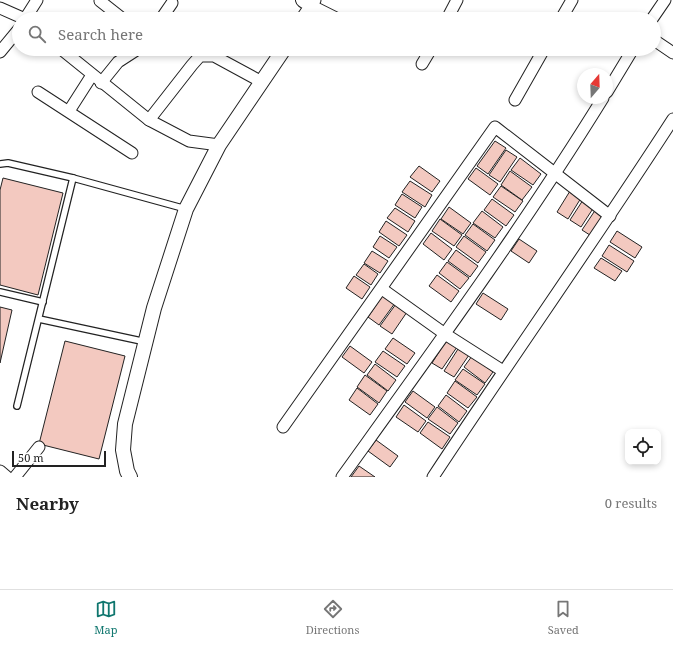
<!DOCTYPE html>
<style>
:root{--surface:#fff;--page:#f2f2f2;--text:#222;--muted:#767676;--line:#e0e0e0;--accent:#0f766e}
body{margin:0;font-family:"Noto Serif",serif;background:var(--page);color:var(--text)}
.controls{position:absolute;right:12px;bottom:12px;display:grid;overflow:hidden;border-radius:8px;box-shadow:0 2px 6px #0003}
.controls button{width:36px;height:36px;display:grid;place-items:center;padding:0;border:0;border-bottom:1px solid var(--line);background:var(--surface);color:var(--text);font:20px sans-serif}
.compass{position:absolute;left:577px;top:68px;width:36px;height:36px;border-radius:50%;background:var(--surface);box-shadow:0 2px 6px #0003;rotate:19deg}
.scale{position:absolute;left:12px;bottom:10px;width:94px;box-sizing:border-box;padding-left:4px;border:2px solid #222;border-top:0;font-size:11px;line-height:14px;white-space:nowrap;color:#222;-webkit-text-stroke:3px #fff;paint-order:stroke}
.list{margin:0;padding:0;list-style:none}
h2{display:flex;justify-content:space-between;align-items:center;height:52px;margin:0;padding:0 16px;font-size:17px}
h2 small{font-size:13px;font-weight:400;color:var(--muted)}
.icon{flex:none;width:22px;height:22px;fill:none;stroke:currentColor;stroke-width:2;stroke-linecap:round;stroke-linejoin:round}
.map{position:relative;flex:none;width:673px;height:477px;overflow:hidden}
.search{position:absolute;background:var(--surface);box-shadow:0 2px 6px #0003;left:12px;right:12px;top:12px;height:44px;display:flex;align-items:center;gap:10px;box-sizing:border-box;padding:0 14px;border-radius:22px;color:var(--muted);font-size:15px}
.sheet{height:112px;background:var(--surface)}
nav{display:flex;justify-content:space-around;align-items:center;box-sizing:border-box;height:56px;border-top:1px solid var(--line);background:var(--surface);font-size:11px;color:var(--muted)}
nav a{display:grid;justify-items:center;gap:2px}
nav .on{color:var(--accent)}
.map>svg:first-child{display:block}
</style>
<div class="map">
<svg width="673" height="477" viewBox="0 0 673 477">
<rect width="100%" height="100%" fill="#fff"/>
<g fill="#f3c9c0" stroke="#222">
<polygon points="495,141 506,148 488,174 477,166"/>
<polygon points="506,150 517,157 500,182 489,175"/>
<polygon points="520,158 541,174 533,185 511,170"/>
<polygon points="419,166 440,181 432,192 410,177"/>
<polygon points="476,168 498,184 490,195 468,179"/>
<polygon points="510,171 532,187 522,200 501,185"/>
<polygon points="3,178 63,193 38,295 0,285 0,190"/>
<polygon points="410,181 432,195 425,207 402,192"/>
<polygon points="501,186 523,201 515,212 493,197"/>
<polygon points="570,191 581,198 568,219 557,212"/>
<polygon points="402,194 422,207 415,218 395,205"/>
<polygon points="492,199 514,215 506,226 484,210"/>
<polygon points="583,200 594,207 581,227 570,220"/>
<polygon points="449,207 471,223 463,234 441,219"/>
<polygon points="395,208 415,221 408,232 387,218"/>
<polygon points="596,209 607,216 593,237 582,230"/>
<polygon points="482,211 503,227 495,238 473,223"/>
<polygon points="440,219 462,235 454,246 432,231"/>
<polygon points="386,221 407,235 399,246 379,232"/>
<polygon points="473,224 495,240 487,251 465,235"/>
<polygon points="617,231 642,247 635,258 610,242"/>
<polygon points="431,233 452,249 444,260 423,244"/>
<polygon points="380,236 397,247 389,258 373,247"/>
<polygon points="464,236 486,252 478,263 456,247"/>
<polygon points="519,239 537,251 529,263 511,251"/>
<polygon points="609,245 634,261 627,272 602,256"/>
<polygon points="456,250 478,266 470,277 448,261"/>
<polygon points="372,251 388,261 380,273 364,263"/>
<polygon points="601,258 622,271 615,281 594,268"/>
<polygon points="447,262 469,278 460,289 439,273"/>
<polygon points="364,264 378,274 371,285 356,275"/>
<polygon points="437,275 459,291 451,302 429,286"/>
<polygon points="354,276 370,287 362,299 346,288"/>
<polygon points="483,293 508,309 501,320 476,304"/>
<polygon points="383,295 395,303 379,325 368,317"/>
<polygon points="396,304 407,312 392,334 380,326"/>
<polygon points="0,307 12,310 0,363"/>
<polygon points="393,338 415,353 407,364 385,349"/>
<polygon points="65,341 125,356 99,459 39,444"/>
<polygon points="446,341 457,347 442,369 432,363"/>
<polygon points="350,346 372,362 364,373 342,357"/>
<polygon points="458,349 469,355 454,377 444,371"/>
<polygon points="383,351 405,366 397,377 375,362"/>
<polygon points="472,356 493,372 485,383 464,367"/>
<polygon points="375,364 396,380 388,391 367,375"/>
<polygon points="463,369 485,384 477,395 455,380"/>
<polygon points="365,375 387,391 379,403 357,387"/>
<polygon points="455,381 477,397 468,408 447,393"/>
<polygon points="357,388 378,404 370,415 349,400"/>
<polygon points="413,391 435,407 427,418 405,402"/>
<polygon points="446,395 467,411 459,422 438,406"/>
<polygon points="404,405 426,421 418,432 396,417"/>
<polygon points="437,407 458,423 450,434 428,419"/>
<polygon points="428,422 450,437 442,449 420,433"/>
<polygon points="376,440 398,456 390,467 368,451"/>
<polygon points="359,466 375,477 351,477"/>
</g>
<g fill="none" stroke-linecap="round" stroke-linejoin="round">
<g stroke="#222" stroke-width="8">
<g id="service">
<polyline points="0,164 8,163 73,178"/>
<polyline points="0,292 43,302"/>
<polyline points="39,319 146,342"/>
<polyline points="17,406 73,178 186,209"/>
</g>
</g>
<g stroke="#222" stroke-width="13">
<g id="minor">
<polyline points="315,0 312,6 338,19"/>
<polyline points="100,1 123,19"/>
<polyline points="0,8 25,19"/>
<polyline points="25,19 37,0"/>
<polyline points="161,19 172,3"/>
<polyline points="447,19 457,0"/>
<polyline points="561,19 572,0"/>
<polyline points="652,19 665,0"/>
<polyline points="654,40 673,53"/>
<polyline points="61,49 149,120 189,141 219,145"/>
<polyline points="0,52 19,29"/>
<polyline points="422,64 431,49"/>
<polyline points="101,83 118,62 138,49"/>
<polyline points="38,92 132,153"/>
<polyline points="607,92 633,49"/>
<polyline points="515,100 544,49"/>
<polyline points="69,111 92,75"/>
<polyline points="149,120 192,65 200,56 214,56 262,82"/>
<polyline points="382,289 445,334 503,371"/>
<polyline points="283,427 495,127 610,216"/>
<polyline points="0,471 7,477"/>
<polyline points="15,477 39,447"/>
<path d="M 342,477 C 432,352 522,229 603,98"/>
<path d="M 433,477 C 512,357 595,240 673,119"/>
</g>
</g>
<g stroke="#222" stroke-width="16">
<g id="tertiary">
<polyline points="303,0 312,6 303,19"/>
<polyline points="130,477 127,471 123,450 125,424 154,308 186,209 219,145 284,49"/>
</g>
</g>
<use href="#service" stroke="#fff" stroke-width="5.5"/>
<use href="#minor" stroke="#fff" stroke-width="11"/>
<use href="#tertiary" stroke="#fff" stroke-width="14"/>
</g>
</svg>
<div class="controls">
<button><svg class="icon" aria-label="locate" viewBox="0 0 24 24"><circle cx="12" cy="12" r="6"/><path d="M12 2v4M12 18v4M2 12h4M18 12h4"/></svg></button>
</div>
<svg class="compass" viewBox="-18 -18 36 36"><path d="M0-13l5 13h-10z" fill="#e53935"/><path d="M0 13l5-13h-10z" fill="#767676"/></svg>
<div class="scale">50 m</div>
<div class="search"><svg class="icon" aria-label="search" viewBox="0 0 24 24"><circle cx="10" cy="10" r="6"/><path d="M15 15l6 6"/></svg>Search here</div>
</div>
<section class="sheet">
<h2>Nearby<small>0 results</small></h2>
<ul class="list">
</ul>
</section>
<nav>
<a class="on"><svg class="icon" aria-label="map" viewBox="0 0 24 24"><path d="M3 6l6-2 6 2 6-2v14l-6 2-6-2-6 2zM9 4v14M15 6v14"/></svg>Map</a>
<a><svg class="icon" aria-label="directions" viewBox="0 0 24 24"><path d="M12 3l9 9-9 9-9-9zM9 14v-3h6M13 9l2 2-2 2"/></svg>Directions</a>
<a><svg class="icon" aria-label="saved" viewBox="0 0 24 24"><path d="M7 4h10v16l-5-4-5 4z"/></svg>Saved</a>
</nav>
